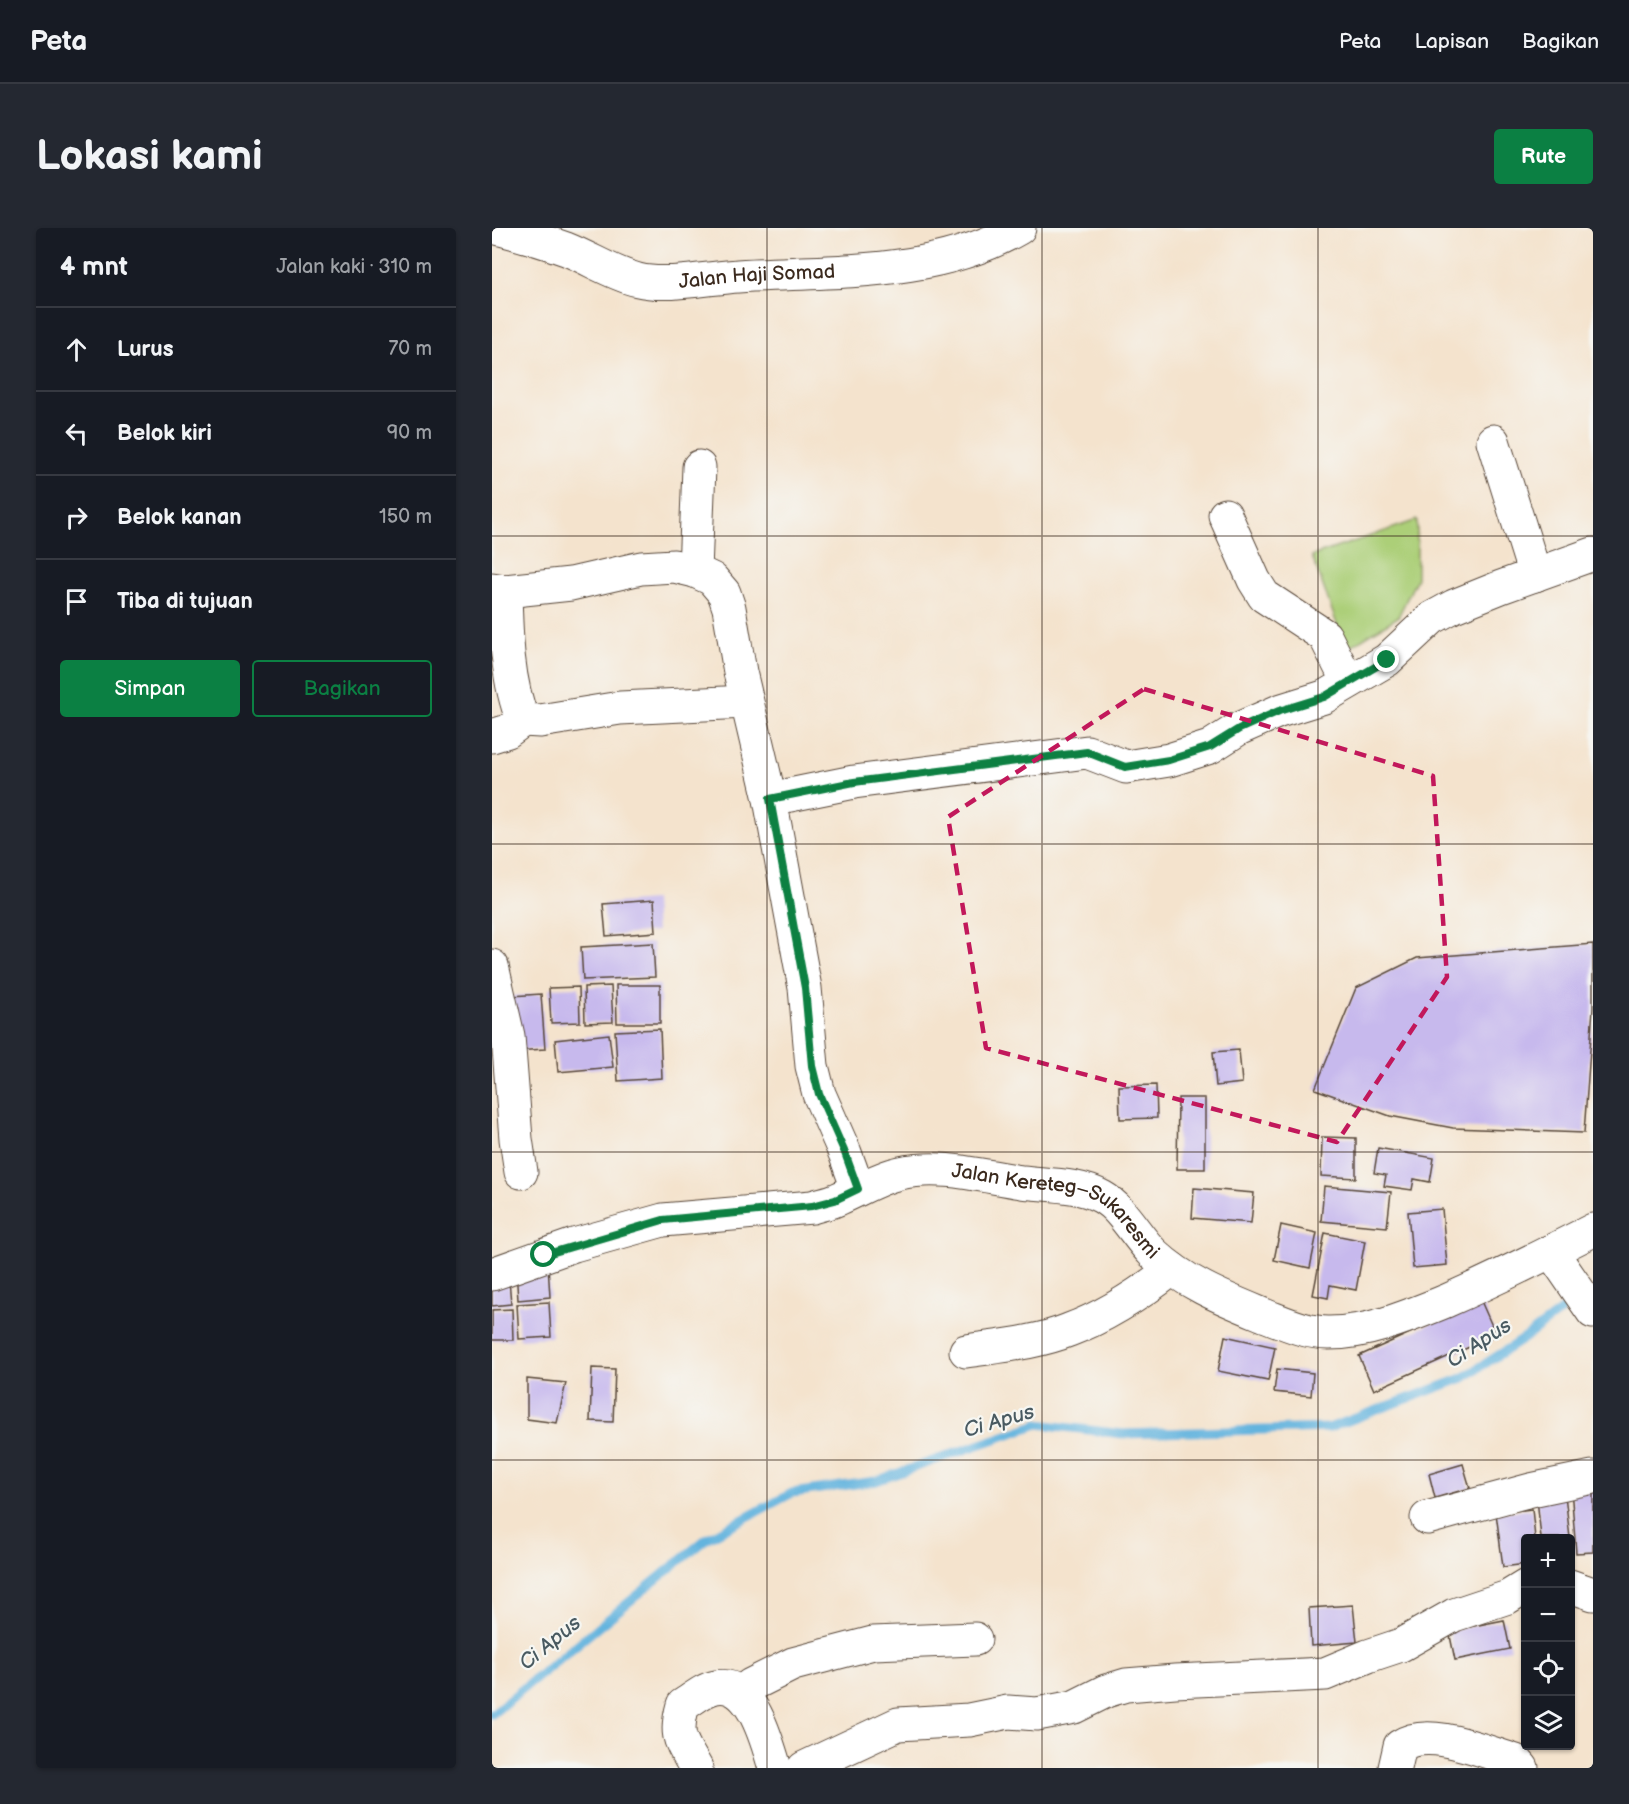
<!DOCTYPE html>
<html lang="id">
<meta charset="utf-8">
<style>
:root{--surface:#171b24;--page:#242831;--text:#f1f3f6;--muted:#9ea1a6;--line:#363941;--accent:#0b8043}
body{margin:0;font-family:"Balsamiq Sans",sans-serif;background:var(--page);color:var(--text)}
.controls{position:absolute;right:18px;bottom:18px;display:grid;overflow:hidden;border-radius:6px;box-shadow:0 2px 4px #0004}
.controls button{width:54px;height:54px;display:grid;place-items:center;padding:0;border:0;border-bottom:2px solid var(--line);background:var(--surface);color:var(--text);font:30px sans-serif}
.stop{position:absolute;width:18px;height:18px;margin:-14px;border:4px solid #0b8043;border-radius:50%;background:#fff}
.stop.end{background:#0b8043;border-color:#fff;box-shadow:0 2px 6px #0008}
.list{margin:0;padding:0;list-style:none}
h2{display:flex;justify-content:space-between;align-items:center;height:78px;margin:0;padding:0 24px;font-size:26px}
h2 small{font-size:20px;font-weight:400;color:var(--muted)}
.list li{display:grid;grid-template-columns:39px 1fr auto;gap:18px;align-items:center;box-sizing:border-box;height:84px;padding:0 24px;border-top:2px solid var(--line)}
.list b{display:block;font-size:22px;white-space:nowrap}
.list em{font-size:20px;font-style:normal;color:var(--muted)}
.actions{display:flex;gap:12px;padding:18px 24px}
.actions a{flex:1;padding:14px 0;border:2px solid var(--accent);border-radius:6px;text-align:center;font-size:21px;color:var(--accent)}
.actions .main{background:var(--accent);color:#fff}
.icon{flex:none;width:33px;height:33px;fill:none;stroke:currentColor;stroke-width:2;stroke-linecap:round;stroke-linejoin:round}
.map{position:relative;flex:none;width:1101px;height:1540px;overflow:hidden;border-radius:6px}
header{display:flex;align-items:center;gap:36px;box-sizing:border-box;height:84px;padding:0 30px;background:var(--surface);border-bottom:2px solid var(--line)}
header strong{font-size:28px}
nav{display:flex;gap:33px;margin-inline-start:auto;font-size:21px}
.intro{display:flex;align-items:center;justify-content:space-between;box-sizing:border-box;height:144px;padding:0 36px}
h1{margin:0;font-size:42px}
.button{padding:15px 27px;border-radius:6px;background:var(--accent);color:#fff;font-size:21px;font-weight:700}
main{display:flex;gap:36px;padding:0 36px}
aside{flex:1;background:var(--surface);border-radius:6px;box-shadow:0 2px 4px #0004}
.map>svg:first-child{display:block}
</style>
<header>
<strong>Peta</strong>
<nav><a>Peta</a><a>Lapisan</a><a>Bagikan</a></nav>
</header>
<div class="intro"><h1>Lokasi kami</h1><a class="button">Rute</a></div>
<main>
<aside>
<h2>4 mnt<small>Jalan kaki · 310 m</small></h2>
<ul class="list">
<li><svg class="icon" aria-label="ahead" viewBox="0 0 24 24"><path d="M12 20V5M6 11l6-6 6 6"/></svg><div><b>Lurus</b></div><em>70 m</em></li>
<li><svg class="icon" aria-label="left" viewBox="0 0 24 24"><path d="M17 20v-9H6M10 6l-5 5 5 5"/></svg><div><b>Belok kiri</b></div><em>90 m</em></li>
<li><svg class="icon" aria-label="right" viewBox="0 0 24 24"><path d="M7 20v-9h11M14 6l5 5-5 5"/></svg><div><b>Belok kanan</b></div><em>150 m</em></li>
<li><svg class="icon" aria-label="arrive" viewBox="0 0 24 24"><path d="M6 21V4h12l-3 4 3 4H6"/></svg><div><b>Tiba di tujuan</b></div></li>
</ul>
<div class="actions"><a class="main">Simpan</a><a>Bagikan</a></div>
</aside>
<div class="map">
<svg width="1101" height="1540" viewBox="0 0 1101 1540">
<rect width="100%" height="100%" fill="#f6f6f2"/>
<filter id="ink" filterUnits="userSpaceOnUse"><feTurbulence type="fractalNoise" baseFrequency=".0167" numOctaves="2"/><feDisplacementMap in="SourceGraphic" scale="12" xChannelSelector="R" yChannelSelector="G"/><feConvolveMatrix kernelMatrix="1 2 1 2 8 2 1 2 1" color-interpolation-filters="sRGB"/></filter>
<filter id="wash" filterUnits="userSpaceOnUse"><feTurbulence type="fractalNoise" baseFrequency=".008" numOctaves="4" result="noise"/><feDisplacementMap in="SourceGraphic" scale="24" xChannelSelector="R" yChannelSelector="G"/><feGaussianBlur stdDeviation="1.35" result="paint"/><feColorMatrix in="noise" values="0 0 0 0 0 0 0 0 0 0 0 0 0 0 0 0 0 1.4 0 .05"/><feComposite in="paint" operator="in"/></filter>
<g filter="url(#wash)">
<rect width="100%" height="100%" fill="#f4e3cd"/>
<polygon fill="#accf78" stroke="#747c4b" stroke-width="1.5" points="925,292 925,350 906,389 854,421 820,328"/>
<g fill="none" stroke-linecap="round" stroke-linejoin="round">
<polyline stroke="#64b4de" stroke-width="9" points="0,1486 214,1311 300,1265 384,1253 546,1196 631,1206 837,1200 971,1150 1033,1110 1085,1071"/>
</g>
<g id="blocks">
<g fill="#c7b9ed">
<polygon points="162,672 164,704 114,708 111,676"/>
<polygon points="161,715 163,749 91,752 89,719"/>
<polygon points="1101,716 1101,780 1092,905 961,900 898,888 823,861 864,760 925,730"/>
<polygon points="124,757 168,757 168,795 125,795"/>
<polygon points="119,758 121,794 93,795 92,759"/>
<polygon points="87,759 88,794 59,795 57,760"/>
<polygon points="49,766 53,821 23,823 20,768"/>
<polygon points="168,801 170,850 126,853 123,803"/>
<polygon points="117,806 121,839 66,844 63,812"/>
<polygon points="747,822 750,855 724,858 721,824"/>
<polygon points="664,857 665,890 628,891 627,858"/>
<polygon points="686,870 713,870 713,941 685,941"/>
<polygon points="830,909 864,910 864,950 829,948"/>
<polygon points="886,920 942,930 938,954 922,951 920,962 892,958 894,947 882,945"/>
<polygon points="832,958 899,964 895,999 829,993"/>
<polygon points="702,960 762,965 759,995 700,990"/>
<polygon points="950,981 955,1037 921,1040 916,984"/>
<polygon points="789,997 825,1005 818,1040 782,1032"/>
<polygon points="833,1005 873,1013 864,1062 838,1057 836,1070 821,1067"/>
<polygon points="56,1037 58,1069 26,1072 24,1041"/>
<polygon points="17,1051 19,1076 0,1078 0,1052"/>
<polygon points="989,1073 1004,1107 882,1162 867,1128"/>
<polygon points="57,1074 59,1109 27,1111 25,1076"/>
<polygon points="20,1081 21,1112 0,1112 0,1082"/>
<polygon points="733,1108 783,1119 776,1153 726,1143"/>
<polygon points="100,1140 123,1141 121,1194 98,1193"/>
<polygon points="785,1141 821,1145 819,1168 782,1164"/>
<polygon points="35,1151 74,1155 65,1195 35,1191"/>
<polygon points="971,1236 978,1260 943,1270 937,1246"/>
<polygon points="1101,1259 1101,1324 1084,1325 1079,1260"/>
<polygon points="1073,1267 1078,1310 1049,1310 1045,1270"/>
<polygon points="1040,1281 1043,1310 1034,1310 1034,1336 1011,1339 1004,1285"/>
<polygon points="861,1377 865,1414 819,1418 817,1380"/>
<polygon points="1012,1392 1018,1421 963,1432 957,1403"/>
</g>
</g>
</g>
<g filter="url(#ink)">
<use href="#blocks" fill-opacity="0" stroke="#574638" stroke-width="1.5"/>
<g fill="none" stroke-linecap="round" stroke-linejoin="round">
<g stroke="#574638" stroke-width="35">
<g id="minor">
<path id="s1" d="M 5,0 C 28,6 52,13 74,21 C 99,31 121,46 146,52 C 173,59 217,50 246,48 C 340,42 443,49 527,0"/>
<polyline points="1001,213 1043,347"/>
<polyline points="733,287 762,352 772,368 833,408 856,454"/>
<polyline points="203,343 207,239"/>
<polyline points="0,361 13,363 79,356 149,340 182,338 203,343 220,351 232,365 237,380 248,444 278,571 313,760 320,838 327,866 353,925 366,961"/>
<path d="M 13,363 C 14,405 15,454 31,492 L 48,493 L 128,480 L 254,474"/>
<polyline points="0,508 16,503 31,492"/>
<polyline points="278,571 362,554 595,524 634,539 677,532 718,519 746,501 787,483 832,469 895,432 940,390 962,378 1009,359 1101,326"/>
<polyline points="0,738 16,808 24,911 29,944"/>
<polyline points="1059,1023 1101,1084"/>
<path id="s2" d="M 0,1046 L 82,1017 L 171,992 L 320,979 C 328,976 338,975 346,971 C 367,962 386,950 408,945 C 449,936 489,948 530,954 C 555,957 587,956 610,969 C 630,980 644,1008 661,1025 C 692,1055 733,1071 772,1087 C 793,1095 814,1105 837,1105 C 877,1105 917,1088 954,1073 C 1004,1051 1052,1027 1101,1002"/>
<path d="M 474,1123 C 508,1118 545,1115 577,1102 C 615,1088 648,1066 680,1041"/>
<polyline points="935,1290 1039,1262 1101,1249"/>
<polyline points="1078,1358 1101,1366"/>
<polyline points="249,1465 259,1457 301,1436 381,1415 483,1411"/>
<path d="M 204,1540 C 189,1513 182,1509 191,1477 C 201,1471 212,1461 224,1459 C 260,1452 275,1514 283,1540"/>
<polyline points="312,1540 406,1496 477,1492 516,1484 545,1486 561,1483 582,1479 614,1463 634,1457 683,1453 833,1446 876,1428 909,1417 962,1387 1016,1369 1034,1358"/>
<path d="M 903,1540 L 908,1518 C 937,1498 993,1524 1024,1533 L 1030,1540"/>
</g>
</g>
<use href="#minor" stroke="#fff" stroke-width="33"/>
</g>
</g>
<g fill="none" stroke-linecap="round" stroke-linejoin="round" filter="url(#ink)">
<polyline stroke="#0b8043" stroke-width="8" points="52,1027 171,992 320,978 343,972 366,961 353,925 327,866 320,838 313,760 278,571 362,554 595,524 633,539 677,532 718,519 747,501 787,483 832,469 895,432"/>
</g>
<path fill="none" stroke="#c2185b" stroke-width="4.5" stroke-dasharray="12 8" stroke-linejoin="round" d="M 652,461 L 941,548 L 955,749 L 845,914 L 494,820 L 456,589 Z"/>
<path fill="none" stroke="#3b2a1e" stroke-width="1.5" stroke-opacity="0.55" d="M 275,0 L 275,1540M 550,0 L 550,1540M 826,0 L 826,1540M 0,308 L 1101,308M 0,616 L 1101,616M 0,924 L 1101,924M 0,1232 L 1101,1232"/>
<g text-anchor="middle" dominant-baseline="central" stroke-width="4.5" stroke-linejoin="round" paint-order="stroke">
<g font-size="20" fill="#3b2a1e" stroke="#f6f6f2">
<text stroke="none"><textPath href="#s1" startOffset="270">Jalan Haji Somad</textPath></text>
<text stroke="none"><textPath href="#s2" startOffset="592">Jalan Kereteg–Sukaresmi</textPath></text>
</g>
<g font-size="21" font-style="italic" fill="#495a61" stroke="#f6f6f2">
<text transform="translate(987 1115) rotate(-33)">Ci Apus</text>
<text transform="translate(507 1193) rotate(-16)">Ci Apus</text>
<text transform="translate(58 1415) rotate(-39)">Ci Apus</text>
</g>
</g>
</svg>
<div class="controls">
<button>+</button>
<button>−</button>
<button><svg class="icon" aria-label="locate" viewBox="0 0 24 24"><circle cx="12" cy="12" r="6"/><path d="M12 2v4M12 18v4M2 12h4M18 12h4"/></svg></button>
<button><svg class="icon" aria-label="layers" viewBox="0 0 24 24"><path d="M12 4l9 5-9 5-9-5zM3 14l9 5 9-5"/></svg></button>
</div>
<div class="stop" style="left:52px;top:1027px"></div>
<div class="stop end" style="left:895px;top:432px"></div>
</div>
</main>
